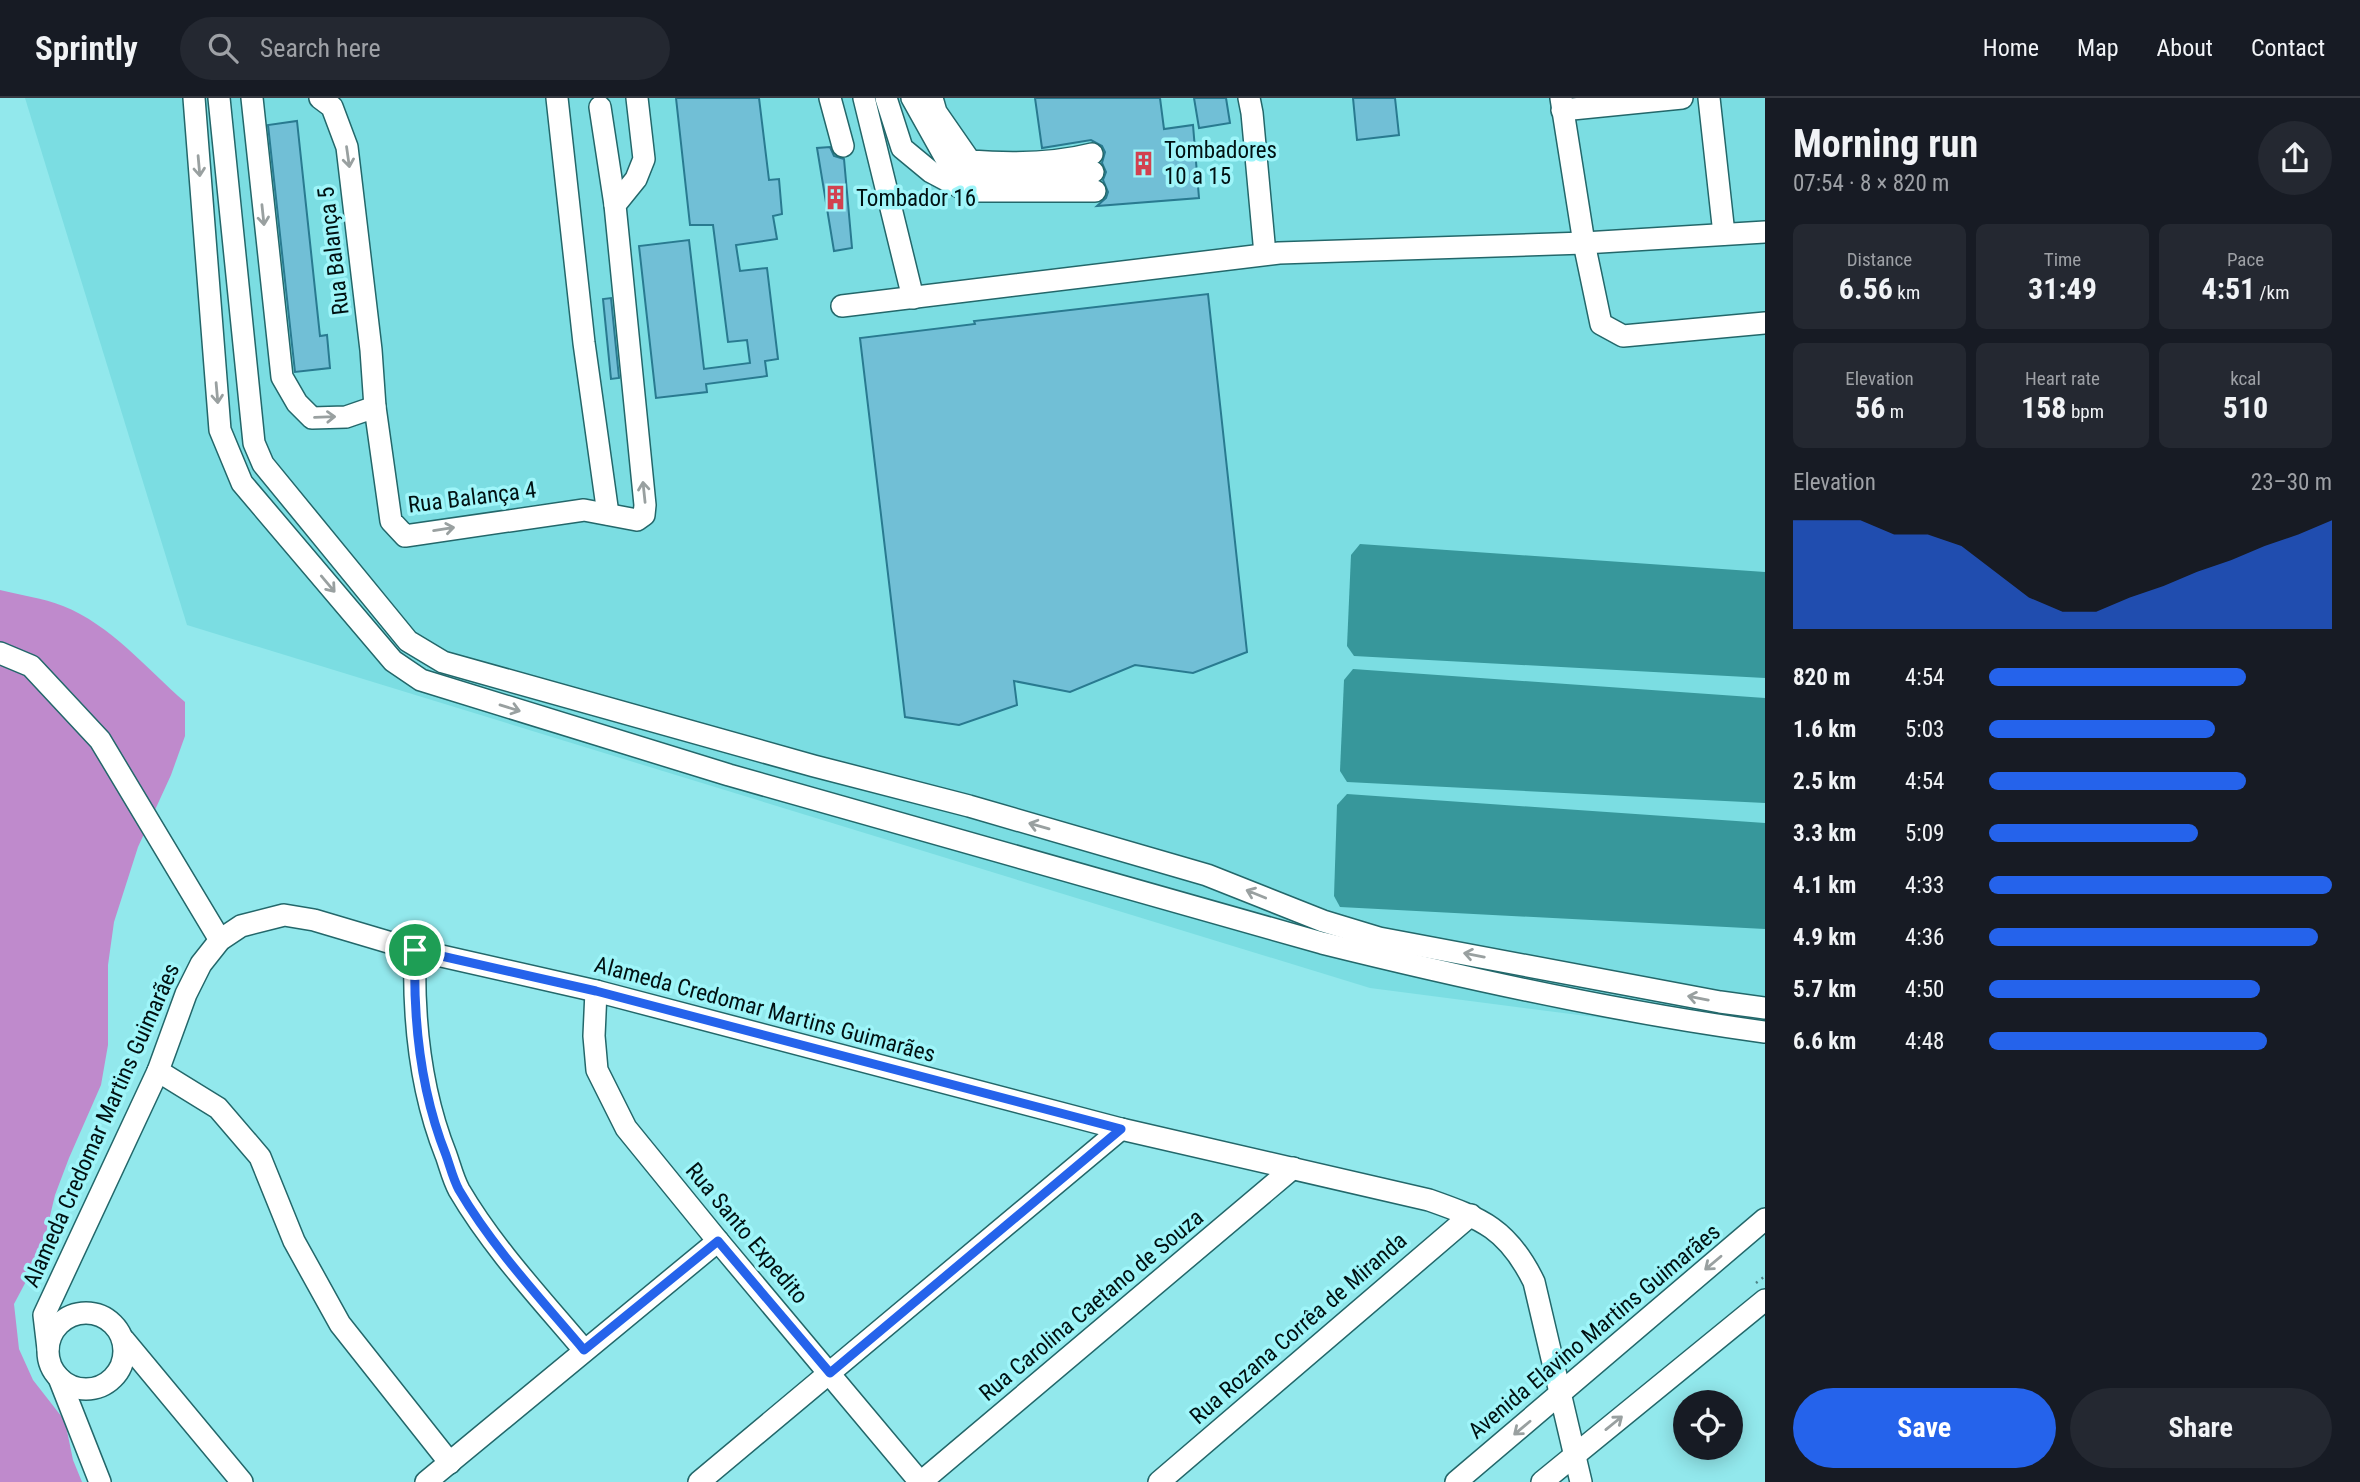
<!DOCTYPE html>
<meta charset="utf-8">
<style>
:root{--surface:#171b24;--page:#242831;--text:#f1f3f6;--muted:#9ea1a6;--line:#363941;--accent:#2563eb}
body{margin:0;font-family:"Roboto Condensed",sans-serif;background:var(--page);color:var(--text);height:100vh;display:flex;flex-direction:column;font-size:26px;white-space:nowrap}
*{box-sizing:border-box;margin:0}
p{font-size:23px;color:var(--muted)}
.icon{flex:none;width:38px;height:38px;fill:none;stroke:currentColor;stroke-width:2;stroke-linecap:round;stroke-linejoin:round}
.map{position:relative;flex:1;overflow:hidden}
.panel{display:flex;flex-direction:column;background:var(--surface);width:595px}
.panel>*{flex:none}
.fabs{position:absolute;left:1673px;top:1292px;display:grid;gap:14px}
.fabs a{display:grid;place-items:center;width:70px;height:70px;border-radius:50%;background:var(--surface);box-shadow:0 4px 18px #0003;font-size:35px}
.pin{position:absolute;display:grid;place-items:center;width:60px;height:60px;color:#fff;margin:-30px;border:4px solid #fff;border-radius:50%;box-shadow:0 2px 7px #0007}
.round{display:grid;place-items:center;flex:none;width:74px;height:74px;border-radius:37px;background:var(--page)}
.summary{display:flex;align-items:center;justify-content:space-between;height:119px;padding:0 28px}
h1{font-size:38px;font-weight:700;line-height:52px}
.metrics{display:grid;grid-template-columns:repeat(3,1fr);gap:10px;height:119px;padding:7px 28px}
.metrics div{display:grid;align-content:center;border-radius:10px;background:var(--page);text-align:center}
.metrics b{font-size:30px;font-weight:700}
.metrics small{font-size:19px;font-weight:400}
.metrics p{font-size:19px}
.chart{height:196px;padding:14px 28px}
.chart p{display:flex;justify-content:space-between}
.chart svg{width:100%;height:126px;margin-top:7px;fill:var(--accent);opacity:.7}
.primary-button{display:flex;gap:14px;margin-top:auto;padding:14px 28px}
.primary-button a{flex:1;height:80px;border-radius:42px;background:var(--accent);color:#fff;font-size:28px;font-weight:700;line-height:80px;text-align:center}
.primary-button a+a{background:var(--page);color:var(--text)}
ul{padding:0 28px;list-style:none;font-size:23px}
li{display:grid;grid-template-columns:112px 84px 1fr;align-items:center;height:52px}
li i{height:18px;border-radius:9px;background:var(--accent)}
header{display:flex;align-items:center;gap:42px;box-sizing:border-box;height:98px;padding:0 35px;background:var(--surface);border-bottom:2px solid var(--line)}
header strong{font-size:33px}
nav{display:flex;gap:38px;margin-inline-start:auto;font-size:24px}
.search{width:490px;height:63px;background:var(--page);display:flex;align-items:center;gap:18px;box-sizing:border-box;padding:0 24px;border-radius:38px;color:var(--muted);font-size:26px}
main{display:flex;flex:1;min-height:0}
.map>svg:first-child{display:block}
.built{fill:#7bdde2}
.forest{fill:#bf8acc}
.water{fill:#37979b}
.building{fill:#71bfd6;stroke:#297a90;stroke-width:2}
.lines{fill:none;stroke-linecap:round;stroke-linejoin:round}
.minor-casing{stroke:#23676a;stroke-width:24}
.path{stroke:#4d8285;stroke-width:2.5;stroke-dasharray:2 5;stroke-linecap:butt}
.minor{stroke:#fff;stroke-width:21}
.oneway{stroke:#99a0a0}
.route-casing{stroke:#fff;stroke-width:14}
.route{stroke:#2563eb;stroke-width:9}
.labels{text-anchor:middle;stroke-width:7;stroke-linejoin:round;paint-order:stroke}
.poi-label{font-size:23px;fill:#001112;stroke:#9ff5f9;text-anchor:start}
.street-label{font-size:23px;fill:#001112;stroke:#9ff5f9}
</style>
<header>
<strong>Sprintly</strong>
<div class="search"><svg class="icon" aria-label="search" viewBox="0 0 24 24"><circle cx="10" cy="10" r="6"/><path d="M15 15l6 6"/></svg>Search here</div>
<nav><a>Home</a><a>Map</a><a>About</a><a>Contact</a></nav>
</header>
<main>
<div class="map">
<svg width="1765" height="1384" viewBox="0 0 1765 1384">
<rect width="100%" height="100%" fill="#92e8ec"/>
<!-- built -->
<polygon class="built" points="25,0 1765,0 1765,941 1370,890 187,527"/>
<!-- forest -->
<path class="forest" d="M0,492c20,5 43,8 63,16 48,19 84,63 122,96v34l-14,39 -33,72 -24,75 -6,43v80l-7,40 -32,73 -14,37 -9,38 -15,39 -17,32 5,45 14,31 32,41 8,39 9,22h-82z"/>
<!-- water -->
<g class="water">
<polygon points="1360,446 1765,474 1765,580 1354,558 1347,548 1351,457"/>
<polygon points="1353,571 1765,600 1765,705 1347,684 1340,673 1344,582"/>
<polygon points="1347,696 1765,725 1765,831 1340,809 1334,798 1337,707"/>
</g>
<!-- building -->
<g class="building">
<polygon points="676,0 759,0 769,82 779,81 782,116 773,118 777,141 736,147 740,173 767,170 778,261 765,263 767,278 706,286 707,294 656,300 639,148 689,142 704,271 750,265 747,242 728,244 713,127 690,127"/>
<polygon points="1035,0 1160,0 1164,31 1193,27 1199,100 1097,108 1106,100 1108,94 1103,82 1106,74 1102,65 1105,54 1102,48 1091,42 1042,50"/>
<polygon points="1194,0 1226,0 1230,25 1199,30"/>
<polygon points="1353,0 1395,0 1399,37 1357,42"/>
<polygon points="297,23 320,238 327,237 330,270 295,274 268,27"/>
<polygon points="830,49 834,58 844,61 852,150 834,153 817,50"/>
<polygon points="1208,196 1247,554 1193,575 1135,567 1070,594 1014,583 1017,607 959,627 905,619 860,240 975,226 974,223"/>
<polygon points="611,200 619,280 611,281 603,201"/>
</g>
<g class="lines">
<defs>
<g id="minor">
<path d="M194,0l26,332 22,53 151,178 28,19 308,95 593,168c145,36 294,69 443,89"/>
<polyline points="219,0 254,345 263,366 408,543 443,564 814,668 969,708 1207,777 1323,823 1379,840 1720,904 1765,910"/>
<polyline points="252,0 282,279 297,305 312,320 346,319 375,309 391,423 405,438 584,412 637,422 644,417 645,407 615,107 636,81 644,61 637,0"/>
<polyline points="320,0 332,9 347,49 371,252 375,309"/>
<polyline points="557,0 584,245 608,416"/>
<polyline points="830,0 843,48"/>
<polyline points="864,0 913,200"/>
<polyline points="886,0 902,50 931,74 967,93 1095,93"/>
<polyline points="912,0 950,68 988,83 1093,74"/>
<path d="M932,0l4,14 34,49c40,3 83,3 122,-7"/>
<polyline points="1249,0 1252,15 1265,156"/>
<polyline points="1561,0 1584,145 1601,226 1623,238 1765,225"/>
<polyline points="1709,0 1724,136"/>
<polyline points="600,9 615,107"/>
<polyline points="1562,12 1682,0"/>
<polyline points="842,208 1279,155 1584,145 1765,134"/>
<polyline points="0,555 31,568 100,642 220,842"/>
<path d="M415,852c-2,69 5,140 31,205 4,11 7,24 13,35 34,58 82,109 125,160"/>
<polyline points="596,893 594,938 597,972 626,1030 718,1143 920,1384"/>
<polyline points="158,973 218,1010 260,1059 294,1143 340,1226 450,1365"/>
<circle cx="86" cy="1253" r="38"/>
<polyline points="124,1242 242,1384"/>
<path d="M48,1251l-4,-34 114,-244 28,-77 15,-30 19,-24 21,-14 43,-11 30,5 101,30 181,41 525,138 308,71c54,19 79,29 105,82l47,200"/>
<polyline points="59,1280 100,1384"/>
<polyline points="426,1384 718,1143"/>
<polyline points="699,1384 1121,1031"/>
<polyline points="921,1384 1293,1070"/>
<polyline points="1159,1384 1471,1117"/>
<polyline points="1456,1384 1765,1121"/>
<polyline points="1542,1384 1765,1202"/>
</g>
</defs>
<!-- minor casing -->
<use href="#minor" class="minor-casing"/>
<!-- path -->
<polyline class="path" points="1756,1185 1765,1178"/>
<!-- minor -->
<use href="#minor" class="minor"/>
</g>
<!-- one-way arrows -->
<defs><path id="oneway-shaft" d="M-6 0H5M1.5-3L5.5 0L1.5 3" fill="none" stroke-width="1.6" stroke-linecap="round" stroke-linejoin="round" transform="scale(1.75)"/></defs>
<g class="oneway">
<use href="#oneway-shaft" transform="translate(348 59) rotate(82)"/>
<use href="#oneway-shaft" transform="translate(199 68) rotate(85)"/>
<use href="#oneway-shaft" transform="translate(263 117) rotate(84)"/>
<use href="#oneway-shaft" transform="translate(217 295) rotate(85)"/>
<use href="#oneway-shaft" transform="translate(325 319) rotate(-2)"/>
<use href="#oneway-shaft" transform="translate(644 394) rotate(-96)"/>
<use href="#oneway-shaft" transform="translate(444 431) rotate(-9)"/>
<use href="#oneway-shaft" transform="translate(328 486) rotate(50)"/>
<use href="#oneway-shaft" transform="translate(510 610) rotate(17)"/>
<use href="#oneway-shaft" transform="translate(1039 728) rotate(-164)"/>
<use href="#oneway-shaft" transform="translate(1256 796) rotate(-158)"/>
<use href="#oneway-shaft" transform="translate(1474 857) rotate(-169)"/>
<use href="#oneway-shaft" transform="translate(1698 900) rotate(-169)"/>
<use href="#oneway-shaft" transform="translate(1713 1165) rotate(140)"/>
<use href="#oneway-shaft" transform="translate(1614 1325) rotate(-39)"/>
<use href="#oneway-shaft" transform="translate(1522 1330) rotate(140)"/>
</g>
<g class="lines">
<defs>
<path id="route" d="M415,852l181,41 525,138 -291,244 -112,-132 -134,109c-43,-51 -91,-102 -125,-160 -6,-11 -9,-24 -13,-35 -26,-65 -33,-136 -31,-205z"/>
</defs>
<!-- route casing -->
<use href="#route" class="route-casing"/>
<!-- route -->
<use href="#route" class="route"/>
</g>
<!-- icons -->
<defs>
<symbol id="building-bare" viewBox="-9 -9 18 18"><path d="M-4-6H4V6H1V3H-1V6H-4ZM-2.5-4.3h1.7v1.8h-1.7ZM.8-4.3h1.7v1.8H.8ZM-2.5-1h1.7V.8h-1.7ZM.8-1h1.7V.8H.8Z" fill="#d2414f" stroke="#9ff5f9" stroke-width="2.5" paint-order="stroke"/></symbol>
</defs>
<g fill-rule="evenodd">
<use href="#building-bare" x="1126" y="48" width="35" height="35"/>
<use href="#building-bare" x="818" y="82" width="35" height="35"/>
</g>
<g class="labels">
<!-- poi labels -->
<g class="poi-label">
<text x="1164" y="60">Tombadores<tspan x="1164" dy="26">10 a 15</tspan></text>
<text x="856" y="108">Tombador 16</text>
</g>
<!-- street labels -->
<g class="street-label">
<text transform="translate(333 153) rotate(-97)" y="8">Rua Balança 5</text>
<text transform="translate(472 399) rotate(-7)" y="8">Rua Balança 4</text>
<text transform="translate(765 911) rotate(15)" y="8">Alameda Credomar Martins Guimarães</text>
<text transform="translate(101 1027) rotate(-66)" y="8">Alameda Credomar Martins Guimarães</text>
<text transform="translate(747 1135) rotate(50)" y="8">Rua Santo Expedito</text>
<text transform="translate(1091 1207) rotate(-40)" y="8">Rua Carolina Caetano de Souza</text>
<text transform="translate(1298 1230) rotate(-41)" y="8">Rua Rozana Corrêa de Miranda</text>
<text transform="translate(1594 1233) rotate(-40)" y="8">Avenida Elavino Martins Guimarães</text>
</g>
</g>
</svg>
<div class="fabs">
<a><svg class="icon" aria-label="locate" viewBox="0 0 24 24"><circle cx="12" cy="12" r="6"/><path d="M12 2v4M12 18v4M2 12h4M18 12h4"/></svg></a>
</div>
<div class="pin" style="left:415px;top:852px;background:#1e9e55"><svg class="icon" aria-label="arrive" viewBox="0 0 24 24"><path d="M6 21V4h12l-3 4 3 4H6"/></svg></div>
</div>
<section class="panel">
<div class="summary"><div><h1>Morning run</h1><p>07:54 · 8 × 820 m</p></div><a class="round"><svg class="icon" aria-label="share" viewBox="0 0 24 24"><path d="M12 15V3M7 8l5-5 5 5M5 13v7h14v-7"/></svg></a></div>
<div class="metrics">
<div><p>Distance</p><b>6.56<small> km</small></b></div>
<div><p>Time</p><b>31:49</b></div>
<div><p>Pace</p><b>4:51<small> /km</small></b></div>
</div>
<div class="metrics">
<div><p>Elevation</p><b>56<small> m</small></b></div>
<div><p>Heart rate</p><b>158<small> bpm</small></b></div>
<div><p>kcal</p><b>510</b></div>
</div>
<div class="chart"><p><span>Elevation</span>23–30 m</p>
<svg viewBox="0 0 160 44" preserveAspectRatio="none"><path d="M0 44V6L10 6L20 6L30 11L40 11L50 15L60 24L70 33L80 38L90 38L100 33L110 29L120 24L130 20L140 15L150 11L160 6V44z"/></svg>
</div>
<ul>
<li><b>820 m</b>4:54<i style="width:75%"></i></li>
<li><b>1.6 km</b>5:03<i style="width:66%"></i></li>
<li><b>2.5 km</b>4:54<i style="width:75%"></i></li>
<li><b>3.3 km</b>5:09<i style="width:61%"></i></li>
<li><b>4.1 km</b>4:33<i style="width:100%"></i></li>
<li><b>4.9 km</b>4:36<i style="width:96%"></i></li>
<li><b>5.7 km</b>4:50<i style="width:79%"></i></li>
<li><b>6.6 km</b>4:48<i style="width:81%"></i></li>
</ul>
<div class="primary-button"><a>Save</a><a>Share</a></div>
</section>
</main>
